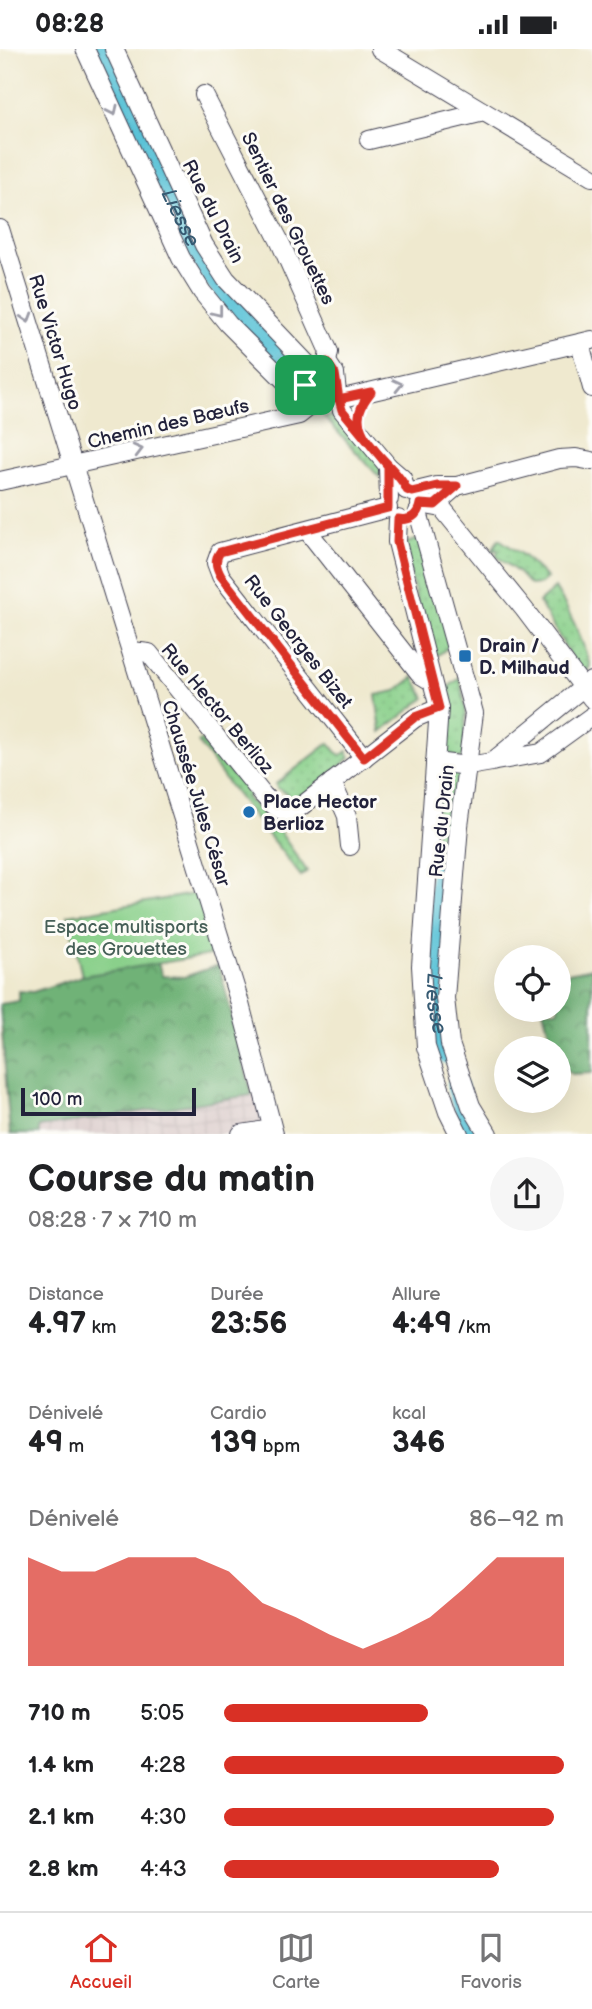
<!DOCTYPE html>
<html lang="fr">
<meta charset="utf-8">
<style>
:root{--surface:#fff;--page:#f6f6f6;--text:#202124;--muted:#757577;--line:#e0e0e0;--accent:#d93025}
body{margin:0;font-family:"Balsamiq Sans",sans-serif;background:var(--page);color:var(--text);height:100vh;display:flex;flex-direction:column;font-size:26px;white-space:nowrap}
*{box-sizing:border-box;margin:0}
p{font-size:23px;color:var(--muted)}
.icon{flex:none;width:38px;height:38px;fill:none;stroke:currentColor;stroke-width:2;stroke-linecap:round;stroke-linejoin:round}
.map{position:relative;height:1085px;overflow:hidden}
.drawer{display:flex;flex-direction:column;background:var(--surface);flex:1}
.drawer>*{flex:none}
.buttons{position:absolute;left:494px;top:896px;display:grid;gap:14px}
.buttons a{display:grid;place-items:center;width:77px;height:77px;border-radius:50%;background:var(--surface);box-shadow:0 7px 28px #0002;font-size:35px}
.scale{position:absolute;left:21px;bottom:18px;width:175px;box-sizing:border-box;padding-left:7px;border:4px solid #22223b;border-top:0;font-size:19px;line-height:24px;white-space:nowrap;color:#22223b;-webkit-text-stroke:5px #fdfcf7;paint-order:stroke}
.pin{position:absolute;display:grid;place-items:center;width:60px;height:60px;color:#fff;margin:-30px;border-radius:14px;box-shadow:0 4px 10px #0006}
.round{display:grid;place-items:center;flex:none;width:74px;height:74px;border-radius:37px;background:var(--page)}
.overview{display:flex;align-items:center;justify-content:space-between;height:119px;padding:0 28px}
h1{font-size:38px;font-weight:700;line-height:52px}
.figures{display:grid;grid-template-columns:repeat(3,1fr);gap:10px;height:119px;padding:7px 28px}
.figures div{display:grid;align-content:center}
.figures b{font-size:30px;font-weight:700}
.figures small{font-size:19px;font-weight:400}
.figures p{font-size:19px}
.chart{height:196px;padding:14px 28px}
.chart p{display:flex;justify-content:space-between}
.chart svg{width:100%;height:126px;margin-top:7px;fill:var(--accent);opacity:.7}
ul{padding:0 28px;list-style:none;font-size:23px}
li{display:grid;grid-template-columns:112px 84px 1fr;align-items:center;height:52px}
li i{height:18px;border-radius:9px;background:var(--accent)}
.status{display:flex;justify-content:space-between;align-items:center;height:49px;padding:0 35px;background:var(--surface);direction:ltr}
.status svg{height:19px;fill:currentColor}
.tab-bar{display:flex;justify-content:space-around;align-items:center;height:98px;border-top:2px solid var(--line);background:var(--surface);font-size:19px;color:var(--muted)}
.tab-bar a{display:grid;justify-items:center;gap:4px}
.tab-bar .selected{color:var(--accent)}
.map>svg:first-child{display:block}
.industrial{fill:url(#industrial-grid)}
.grass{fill:url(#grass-dots);stroke:#567963;stroke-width:2}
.forest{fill:url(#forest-crowns);stroke:#486a59;stroke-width:2}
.park{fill:#8ad08b;stroke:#567963;stroke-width:2}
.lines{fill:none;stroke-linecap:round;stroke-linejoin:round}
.river{stroke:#5ac2d7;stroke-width:21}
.minor-casing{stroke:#414051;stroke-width:20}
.minor{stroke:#fff;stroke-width:18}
.oneway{stroke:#9c9ca7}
.route-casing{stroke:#fff;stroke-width:14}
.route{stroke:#d93025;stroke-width:9}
.poi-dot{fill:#1f6fb2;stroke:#fdfcf7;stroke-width:2.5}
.labels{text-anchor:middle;stroke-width:6;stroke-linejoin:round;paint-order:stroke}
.street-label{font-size:19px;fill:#22223b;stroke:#fdfcf7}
.poi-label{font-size:19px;font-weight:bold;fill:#22223b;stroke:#fdfcf7;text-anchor:start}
.park-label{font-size:19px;fill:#465f57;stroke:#fdfcf7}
.water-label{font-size:21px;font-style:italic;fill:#365a72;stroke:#fdfcf7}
</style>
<div class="status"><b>08:28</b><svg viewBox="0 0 49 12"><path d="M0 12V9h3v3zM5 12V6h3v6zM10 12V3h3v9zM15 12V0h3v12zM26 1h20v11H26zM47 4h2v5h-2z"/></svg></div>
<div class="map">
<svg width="592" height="1085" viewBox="0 0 592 1085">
<defs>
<pattern id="industrial-grid" width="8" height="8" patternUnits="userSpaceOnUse" patternTransform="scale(1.75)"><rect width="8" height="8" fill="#d2bfc0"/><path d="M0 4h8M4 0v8" fill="none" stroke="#b4a4a6"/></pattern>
<pattern id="grass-dots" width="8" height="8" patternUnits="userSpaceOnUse" patternTransform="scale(1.75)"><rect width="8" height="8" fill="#8ad08b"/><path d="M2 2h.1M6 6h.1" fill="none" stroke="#77b279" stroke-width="1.8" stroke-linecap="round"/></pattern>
<pattern id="forest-crowns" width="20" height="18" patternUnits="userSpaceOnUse" patternTransform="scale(1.75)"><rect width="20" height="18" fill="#6fb277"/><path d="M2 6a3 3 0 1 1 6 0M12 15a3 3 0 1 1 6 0" fill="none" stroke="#5b9063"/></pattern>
</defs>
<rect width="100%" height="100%" fill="#fdfcf7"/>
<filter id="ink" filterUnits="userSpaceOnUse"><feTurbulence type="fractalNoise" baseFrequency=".0143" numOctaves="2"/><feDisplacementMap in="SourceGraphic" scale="14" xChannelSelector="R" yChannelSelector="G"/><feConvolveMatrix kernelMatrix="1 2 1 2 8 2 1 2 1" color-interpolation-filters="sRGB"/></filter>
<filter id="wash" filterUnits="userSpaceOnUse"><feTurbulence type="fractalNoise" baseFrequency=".00686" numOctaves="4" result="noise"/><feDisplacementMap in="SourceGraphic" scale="28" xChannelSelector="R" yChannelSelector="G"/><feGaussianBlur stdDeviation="1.57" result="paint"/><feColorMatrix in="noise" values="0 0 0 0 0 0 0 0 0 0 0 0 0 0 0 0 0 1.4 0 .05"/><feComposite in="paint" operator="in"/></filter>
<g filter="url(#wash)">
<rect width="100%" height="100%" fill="#efe9cf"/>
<!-- industrial -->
<polygon class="industrial" points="263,1044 274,1085 10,1085 10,1082"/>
<!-- grass -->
<g class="grass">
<polygon points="338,365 381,417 380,429 324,368"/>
<polygon points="423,489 451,596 433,610 402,495"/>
<polygon points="499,490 524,507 547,529 540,535 530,536 519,524 496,507 498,502 495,500 492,505 490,504"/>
<path d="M555,539c16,25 27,50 35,78l-3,5 -9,-2 -39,-67z"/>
<polygon points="414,628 425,649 381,683 376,646 396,642"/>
<polygon points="460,629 466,662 464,709 443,706 443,642"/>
<polygon points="201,691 250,745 246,748 262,764 273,783 278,780 307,822 301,827 226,732 198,693"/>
<polygon points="329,694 340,707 347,702 350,709 291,757 287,745 277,739 276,735"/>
<polygon points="439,721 463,722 450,823 434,821"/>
</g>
<!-- forest -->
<g class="forest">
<polygon points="158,914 162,927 184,928 219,916 252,1046 39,1078 39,1085 10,1085 0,955 19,952 19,942 33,943 82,927"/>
<polygon points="592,919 592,1024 571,1025 558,1012 558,999 553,999 543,961 558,961 558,926"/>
</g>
<!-- park -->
<polygon class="park" points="200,844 216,905 82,927 68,866"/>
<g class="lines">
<!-- river -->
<g class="river">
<path id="s1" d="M102,0l80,172 24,47 30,39 56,58"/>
<path id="s2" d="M441,819l-8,132 12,53"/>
<polyline points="457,1038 466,1066 476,1085"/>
</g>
</g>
</g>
<g filter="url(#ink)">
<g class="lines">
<defs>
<g id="minor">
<polyline points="85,0 181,209 202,243 228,275 286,333 305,336"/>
<polyline points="114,0 204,196 226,230 312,320"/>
<polyline points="380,0 592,128"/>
<polyline points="204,46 280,193 329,303 327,313"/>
<polyline points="369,91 484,63"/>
<polyline points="0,180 239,951 274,1085"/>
<polyline points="580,294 592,339"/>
<polyline points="321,320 327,313 335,325 337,344 342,361 388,417 402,429 406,441"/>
<polyline points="388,417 389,450"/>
<polyline points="0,432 299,366 309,358 318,344 339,350 592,291"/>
<polyline points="412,443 437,437 457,437"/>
<polyline points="420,455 442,459 524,560 592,650"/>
<polyline points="435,456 457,437 559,410 576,409 592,412"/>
<polyline points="418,463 474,664 459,777 445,949 450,995 471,1057 488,1085"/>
<polyline points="398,470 397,493 439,659 421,917 426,998 448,1063 459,1085"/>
<polyline points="307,481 421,626 431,632"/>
<path d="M132,602l17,2 114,142c11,11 16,18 32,16l120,-93 24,-10"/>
<polyline points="364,709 221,527 216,514 220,503 388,459"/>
<polyline points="496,712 541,704 592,667"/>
<polyline points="435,713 468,717 492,713 591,632"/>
<polyline points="332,733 347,767 350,797"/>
<polyline points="241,1085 272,1080"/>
</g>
</defs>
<!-- minor casing -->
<use href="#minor" class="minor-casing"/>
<!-- minor -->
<use href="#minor" class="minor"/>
</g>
<!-- one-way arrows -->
<defs><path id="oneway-chevron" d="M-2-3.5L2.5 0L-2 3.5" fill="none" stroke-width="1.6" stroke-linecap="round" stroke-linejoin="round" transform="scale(1.75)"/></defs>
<g class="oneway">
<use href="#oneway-chevron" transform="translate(113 62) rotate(65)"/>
<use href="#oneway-chevron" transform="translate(218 263) rotate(52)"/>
<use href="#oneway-chevron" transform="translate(27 269) rotate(73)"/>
<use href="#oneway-chevron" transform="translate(398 336) rotate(-13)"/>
<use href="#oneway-chevron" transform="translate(138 401) rotate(-14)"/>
</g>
</g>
<g class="lines" filter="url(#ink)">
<defs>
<path id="route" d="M305,336l13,8 21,6 3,11 46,56v42l-168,44c-6,8 -4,15 1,24l143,182 51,-41 24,-9 -42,-166 1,-23c12,2 20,-3 22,-15l15,1 22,-19h-19l-26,6 -5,-2c-10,-25 -61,-53 -45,-84 2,-5 6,-10 9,-14l-32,7 -4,-25 -8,-12 -6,7 -10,1 -6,15"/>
</defs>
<!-- route casing -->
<use href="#route" class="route-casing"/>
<!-- route -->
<use href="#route" class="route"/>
</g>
<!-- markers -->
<g class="poi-dot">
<rect x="458" y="600" width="14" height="14" rx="3.5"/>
<circle cx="249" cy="763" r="7"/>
</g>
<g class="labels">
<!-- street labels -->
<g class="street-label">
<text transform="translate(214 162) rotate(63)" y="7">Rue du Drain</text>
<text transform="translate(289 169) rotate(64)" y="7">Sentier des Grouettes</text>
<text transform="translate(56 293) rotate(73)" y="7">Rue Victor Hugo</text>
<text transform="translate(168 374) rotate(-13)" y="7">Chemin des Bœufs</text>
<text transform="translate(299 592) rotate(52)" y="7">Rue Georges Bizet</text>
<text transform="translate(218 659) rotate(50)" y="7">Rue Hector Berlioz</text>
<text transform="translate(197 744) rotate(73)" y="7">Chaussée Jules César</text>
<text transform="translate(441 772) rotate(-84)" y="7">Rue du Drain</text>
</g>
<!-- poi labels -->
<g class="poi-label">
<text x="479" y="603">Drain /<tspan x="479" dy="22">D. Milhaud</tspan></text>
<text x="263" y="759">Place Hector<tspan x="263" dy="22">Berlioz</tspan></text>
</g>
<!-- park labels -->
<g class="park-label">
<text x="126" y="884">Espace multisports<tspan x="126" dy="22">des Grouettes</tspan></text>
</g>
<!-- water labels -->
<g class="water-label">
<text dy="7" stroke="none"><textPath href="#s1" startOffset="186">Liesse</textPath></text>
<text dy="7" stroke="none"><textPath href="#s2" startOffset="136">Liesse</textPath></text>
</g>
</g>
</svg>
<div class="buttons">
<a><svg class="icon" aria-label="locate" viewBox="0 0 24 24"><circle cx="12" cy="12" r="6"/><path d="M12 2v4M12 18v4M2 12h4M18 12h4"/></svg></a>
<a><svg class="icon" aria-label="layers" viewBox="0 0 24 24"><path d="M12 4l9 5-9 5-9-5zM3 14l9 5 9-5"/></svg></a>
</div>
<div class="scale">100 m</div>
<div class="pin" style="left:305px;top:336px;background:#1e9e55"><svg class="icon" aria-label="arrive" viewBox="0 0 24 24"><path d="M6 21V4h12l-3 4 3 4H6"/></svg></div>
</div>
<section class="drawer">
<div class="overview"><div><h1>Course du matin</h1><p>08:28 · 7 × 710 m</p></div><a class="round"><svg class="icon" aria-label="share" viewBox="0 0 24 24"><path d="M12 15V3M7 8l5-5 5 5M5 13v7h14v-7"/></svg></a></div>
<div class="figures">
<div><p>Distance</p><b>4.97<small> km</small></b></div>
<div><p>Durée</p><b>23:56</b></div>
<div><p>Allure</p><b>4:49<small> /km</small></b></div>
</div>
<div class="figures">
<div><p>Dénivelé</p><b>49<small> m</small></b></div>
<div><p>Cardio</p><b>139<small> bpm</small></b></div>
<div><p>kcal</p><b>346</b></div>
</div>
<div class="chart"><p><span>Dénivelé</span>86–92 m</p>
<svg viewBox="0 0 160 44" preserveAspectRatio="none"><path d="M0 44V6L10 11L20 11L30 6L40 6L50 6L60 11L70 22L80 27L90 33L100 38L110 33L120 27L130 17L140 6L150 6L160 6V44z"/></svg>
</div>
<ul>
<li><b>710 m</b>5:05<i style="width:60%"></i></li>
<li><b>1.4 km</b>4:28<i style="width:100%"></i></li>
<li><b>2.1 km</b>4:30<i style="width:97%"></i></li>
<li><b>2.8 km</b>4:43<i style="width:81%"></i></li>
</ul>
</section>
<nav class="tab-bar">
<a class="selected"><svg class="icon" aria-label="home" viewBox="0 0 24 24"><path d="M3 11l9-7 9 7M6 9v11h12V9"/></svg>Accueil</a>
<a><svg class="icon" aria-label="map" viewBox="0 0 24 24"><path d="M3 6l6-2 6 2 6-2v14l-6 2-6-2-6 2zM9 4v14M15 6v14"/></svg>Carte</a>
<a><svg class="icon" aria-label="saved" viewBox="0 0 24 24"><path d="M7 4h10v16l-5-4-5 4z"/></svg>Favoris</a>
</nav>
